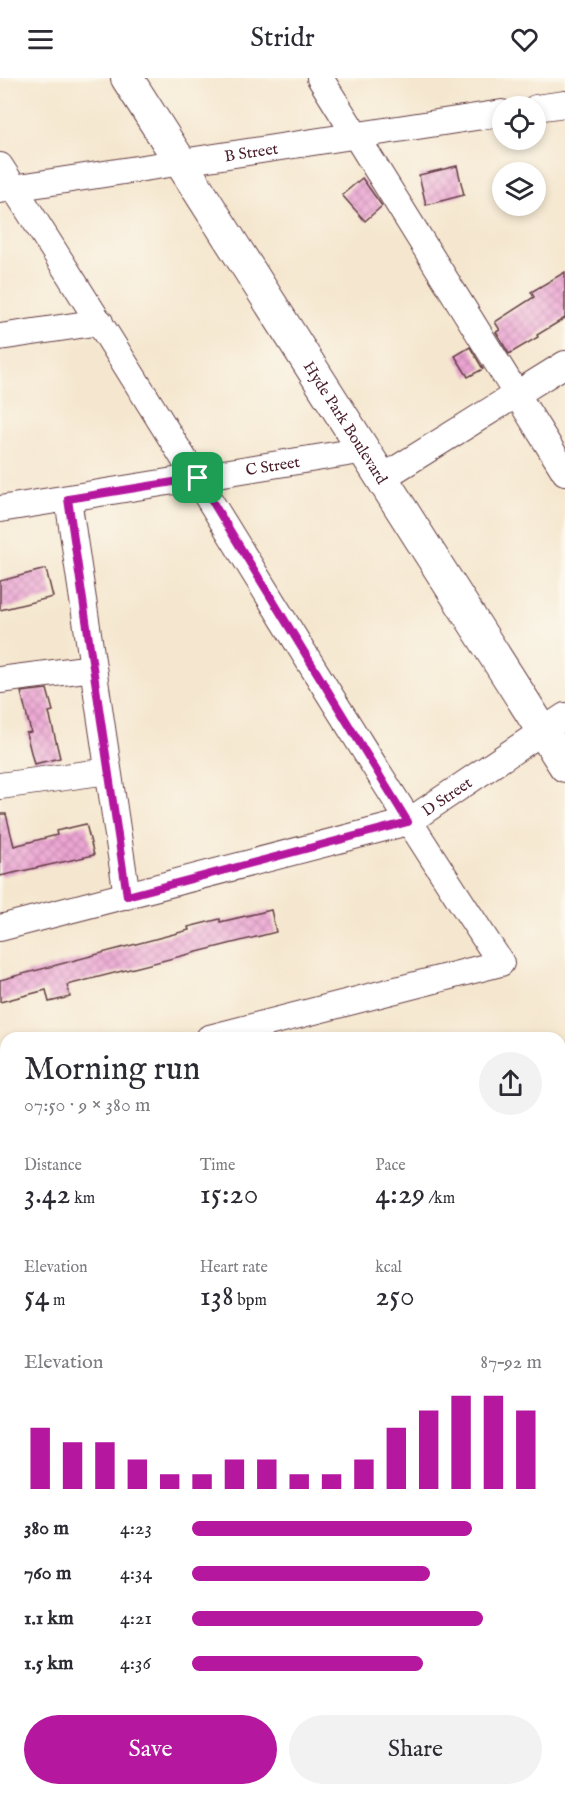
<!DOCTYPE html>
<meta charset="utf-8">
<style>
:root{--surface:#fff;--page:#f2f2f3;--text:#2b2b33;--muted:#7c7c81;--accent:#b5179e}
body{margin:0;font-family:"IM FELL English",serif;background:var(--page);color:var(--text);height:100vh;display:flex;flex-direction:column;font-size:22px;white-space:nowrap}
*{box-sizing:border-box;margin:0}
p{font-size:20px;color:var(--muted)}
.icon{flex:none;width:33px;height:33px;fill:none;stroke:currentColor;stroke-width:2;stroke-linecap:round;stroke-linejoin:round}
.map{position:relative;flex:1;overflow:hidden}
.panel{position:absolute;left:0px;top:954px;width:566px;height:764px;display:flex;flex-direction:column;background:var(--surface);border-radius:18px 18px 0 0;box-shadow:0 3px 9px #0003}
.panel>*{flex:none}
.tools{position:absolute;left:492px;top:18px;display:grid;gap:12px}
.tools a{display:grid;place-items:center;width:54px;height:54px;border-radius:50%;background:var(--surface);box-shadow:0 3px 9px #0003;font-size:30px}
.pin{position:absolute;display:grid;place-items:center;width:51px;height:51px;color:#fff;margin:-26px;border-radius:12px;box-shadow:0 3px 9px #0006}
.round{display:grid;place-items:center;flex:none;width:63px;height:63px;border-radius:32px;background:var(--page)}
.head{display:flex;align-items:center;justify-content:space-between;height:102px;padding:0 24px}
h1{font-size:33px;font-weight:600;line-height:45px}
.stats{display:grid;grid-template-columns:repeat(3,1fr);gap:9px;height:102px;padding:6px 24px}
.stats div{display:grid;align-content:center}
.stats b{font-size:30px;font-weight:600}
.stats small{font-size:16px;font-weight:400}
.stats p{font-size:16px}
.chart{height:168px;padding:12px 24px}
.chart p{display:flex;justify-content:space-between}
.chart svg{width:100%;height:108px;margin-top:6px;stroke:var(--accent);stroke-width:6}
.button{display:flex;gap:12px;margin-top:auto;padding:12px 24px}
.button a{flex:1;height:69px;border-radius:36px;background:var(--accent);color:#fff;font-size:24px;font-weight:600;line-height:69px;text-align:center}
.button a+a{background:var(--page);color:var(--text)}
ul{padding:0 24px;list-style:none;font-size:20px}
li{display:grid;grid-template-columns:96px 72px 1fr;align-items:center;height:45px}
li i{height:15px;border-radius:8px;background:var(--accent)}
header{display:flex;justify-content:space-between;align-items:center;height:78px;padding:0 24px;background:var(--surface);font-size:27px;font-weight:600}
.map>svg:first-child{display:block}
.building{fill:url(#building-cross-hatch)}
.lines{fill:none;stroke-linecap:round;stroke-linejoin:round}
.minor-casing{stroke:#643d44;stroke-width:28}
.major-casing{stroke:#643d44;stroke-width:34}
.minor{stroke:#fff;stroke-width:26}
.major{stroke:#fff;stroke-width:32}
.route-casing{stroke:#fff;stroke-width:12}
.route{stroke:#b5179e;stroke-width:8}
.labels{text-anchor:middle;stroke-width:5;stroke-linejoin:round;paint-order:stroke}
.street-label{font-size:16px;fill:#4a1f2b;stroke:#fbf7ec}
</style>
<header><svg class="icon" aria-label="menu" viewBox="0 0 24 24"><path d="M4 6h16M4 12h16M4 18h16"/></svg>Stridr<svg class="icon" aria-label="heart" viewBox="0 0 24 24"><path d="M12 20l-8-8c-3-5 5-10 8-4 3-6 11-1 8 4z"/></svg></header>
<div class="map">
<svg width="565" height="1717" viewBox="0 0 565 1717">
<defs>
<pattern id="building-cross-hatch" width="8" height="8" patternUnits="userSpaceOnUse" patternTransform="scale(1.5)"><rect width="8" height="8" fill="#eca4d3"/><path d="M0 0l8 8M0 8l8-8" fill="none" stroke="#c185ab"/></pattern>
</defs>
<rect width="100%" height="100%" fill="#fbf7ec"/>
<filter id="ink" filterUnits="userSpaceOnUse"><feTurbulence type="fractalNoise" baseFrequency=".0167" numOctaves="2"/><feDisplacementMap in="SourceGraphic" scale="12" xChannelSelector="R" yChannelSelector="G"/><feConvolveMatrix kernelMatrix="1 2 1 2 8 2 1 2 1" color-interpolation-filters="sRGB"/></filter>
<filter id="wash" filterUnits="userSpaceOnUse"><feTurbulence type="fractalNoise" baseFrequency=".008" numOctaves="4" result="noise"/><feDisplacementMap in="SourceGraphic" scale="24" xChannelSelector="R" yChannelSelector="G"/><feGaussianBlur stdDeviation="1.35" result="paint"/><feColorMatrix in="noise" values="0 0 0 0 0 0 0 0 0 0 0 0 0 0 0 0 0 1.4 0 .05"/><feComposite in="paint" operator="in"/></filter>
<g filter="url(#wash)">
<rect width="100%" height="100%" fill="#f5e7cf"/>
<g id="blocks">
<!-- building -->
<g class="building">
<polygon points="457,88 464,117 426,127 419,97"/>
<polygon points="362,100 382,128 365,143 342,117"/>
<polygon points="565,194 565,240 537,257 538,259 509,276 496,254 500,252 495,244 534,219 531,214"/>
<polygon points="470,269 483,291 468,299 455,278"/>
<polygon points="46,491 53,519 0,532 0,503"/>
<polygon points="47,611 53,633 49,634 60,680 34,686 26,655 31,654 21,614"/>
<polygon points="0,736 6,736 14,768 57,757 56,753 86,746 94,777 0,798"/>
<polygon points="271,832 276,854 67,907 70,919 49,924 46,912 0,924 0,902 189,852 188,849 220,841 220,844"/>
</g>
</g>
</g>
<g filter="url(#ink)">
<use href="#blocks" fill-opacity="0" stroke="#643d44" stroke-width="1.5"/>
<g class="lines">
<defs>
<g id="minor">
<polyline points="320,0 565,394"/>
<polyline points="536,30 565,26"/>
<path d="M0,88c170,263 328,535 501,797l-292,75"/>
<path id="s1" d="M0,112l502,-77"/>
<polyline points="0,259 100,244"/>
<polyline points="382,400 565,286"/>
<polyline points="68,421 127,818"/>
<path id="s2" d="M0,431l366,-59"/>
<polyline points="0,602 93,590"/>
<polyline points="0,708 108,693"/>
<path id="s3" d="M0,850l408,-106 157,-106"/>
<polyline points="0,1014 6,1012"/>
<polyline points="560,1027 565,1025"/>
<polyline points="0,1170 6,1169"/>
<polyline points="560,1195 565,1194"/>
<polyline points="560,1367 565,1365"/>
<polyline points="560,1534 565,1533"/>
<polyline points="0,1609 6,1632"/>
<polyline points="560,1702 565,1701"/>
<polyline points="26,1712 27,1717"/>
<polyline points="175,1712 176,1717"/>
<polyline points="327,1712 328,1717"/>
<polyline points="475,1712 476,1717"/>
<polyline points="504,1717 525,1712"/>
</g>
<g id="major">
<path id="s4" d="M127,0l438,688"/>
</g>
</defs>
<!-- minor casing -->
<use href="#minor" class="minor-casing"/>
<!-- major casing -->
<use href="#major" class="major-casing"/>
<!-- minor -->
<use href="#minor" class="minor"/>
<!-- major -->
<use href="#major" class="major"/>
</g>
</g>
<g class="lines" filter="url(#ink)">
<defs>
<polygon id="route" points="198,400 408,744 127,818 68,421"/>
</defs>
<!-- route casing -->
<use href="#route" class="route-casing"/>
<!-- route -->
<use href="#route" class="route"/>
</g>
<g class="labels">
<!-- street labels -->
<g class="street-label">
<text dy="6" stroke="none"><textPath href="#s1" startOffset="254">B Street</textPath></text>
<text dy="6" stroke="none"><textPath href="#s4" startOffset="408">Hyde Park Boulevard</textPath></text>
<text dy="6" stroke="none"><textPath href="#s2" startOffset="276">C Street</textPath></text>
<text dy="6" stroke="none"><textPath href="#s3" startOffset="468">D Street</textPath></text>
</g>
</g>
</svg>
<div class="tools">
<a><svg class="icon" aria-label="locate" viewBox="0 0 24 24"><circle cx="12" cy="12" r="6"/><path d="M12 2v4M12 18v4M2 12h4M18 12h4"/></svg></a>
<a><svg class="icon" aria-label="layers" viewBox="0 0 24 24"><path d="M12 4l9 5-9 5-9-5zM3 14l9 5 9-5"/></svg></a>
</div>
<div class="pin" style="left:198px;top:400px;background:#1e9e55"><svg class="icon" aria-label="arrive" viewBox="0 0 24 24"><path d="M6 21V4h12l-3 4 3 4H6"/></svg></div>
<section class="panel">
<div class="head"><div><h1>Morning run</h1><p>07:50 · 9 × 380 m</p></div><a class="round"><svg class="icon" aria-label="share" viewBox="0 0 24 24"><path d="M12 15V3M7 8l5-5 5 5M5 13v7h14v-7"/></svg></a></div>
<div class="stats">
<div><p>Distance</p><b>3.42<small> km</small></b></div>
<div><p>Time</p><b>15:20</b></div>
<div><p>Pace</p><b>4:29<small> /km</small></b></div>
</div>
<div class="stats">
<div><p>Elevation</p><b>54<small> m</small></b></div>
<div><p>Heart rate</p><b>138<small> bpm</small></b></div>
<div><p>kcal</p><b>250</b></div>
</div>
<div class="chart"><p><span>Elevation</span>87–92 m</p>
<svg viewBox="0 0 160 44" preserveAspectRatio="none"><path d="M5 44V19M15 44V25M25 44V25M35 44V32M45 44V38M55 44V38M65 44V32M75 44V32M85 44V38M95 44V38M105 44V32M115 44V19M125 44V12M135 44V6M145 44V6M155 44V12"/></svg>
</div>
<ul>
<li><b>380 m</b>4:23<i style="width:80%"></i></li>
<li><b>760 m</b>4:34<i style="width:68%"></i></li>
<li><b>1.1 km</b>4:21<i style="width:83%"></i></li>
<li><b>1.5 km</b>4:36<i style="width:66%"></i></li>
</ul>
<div class="button"><a>Save</a><a>Share</a></div>
</section>
</div>
